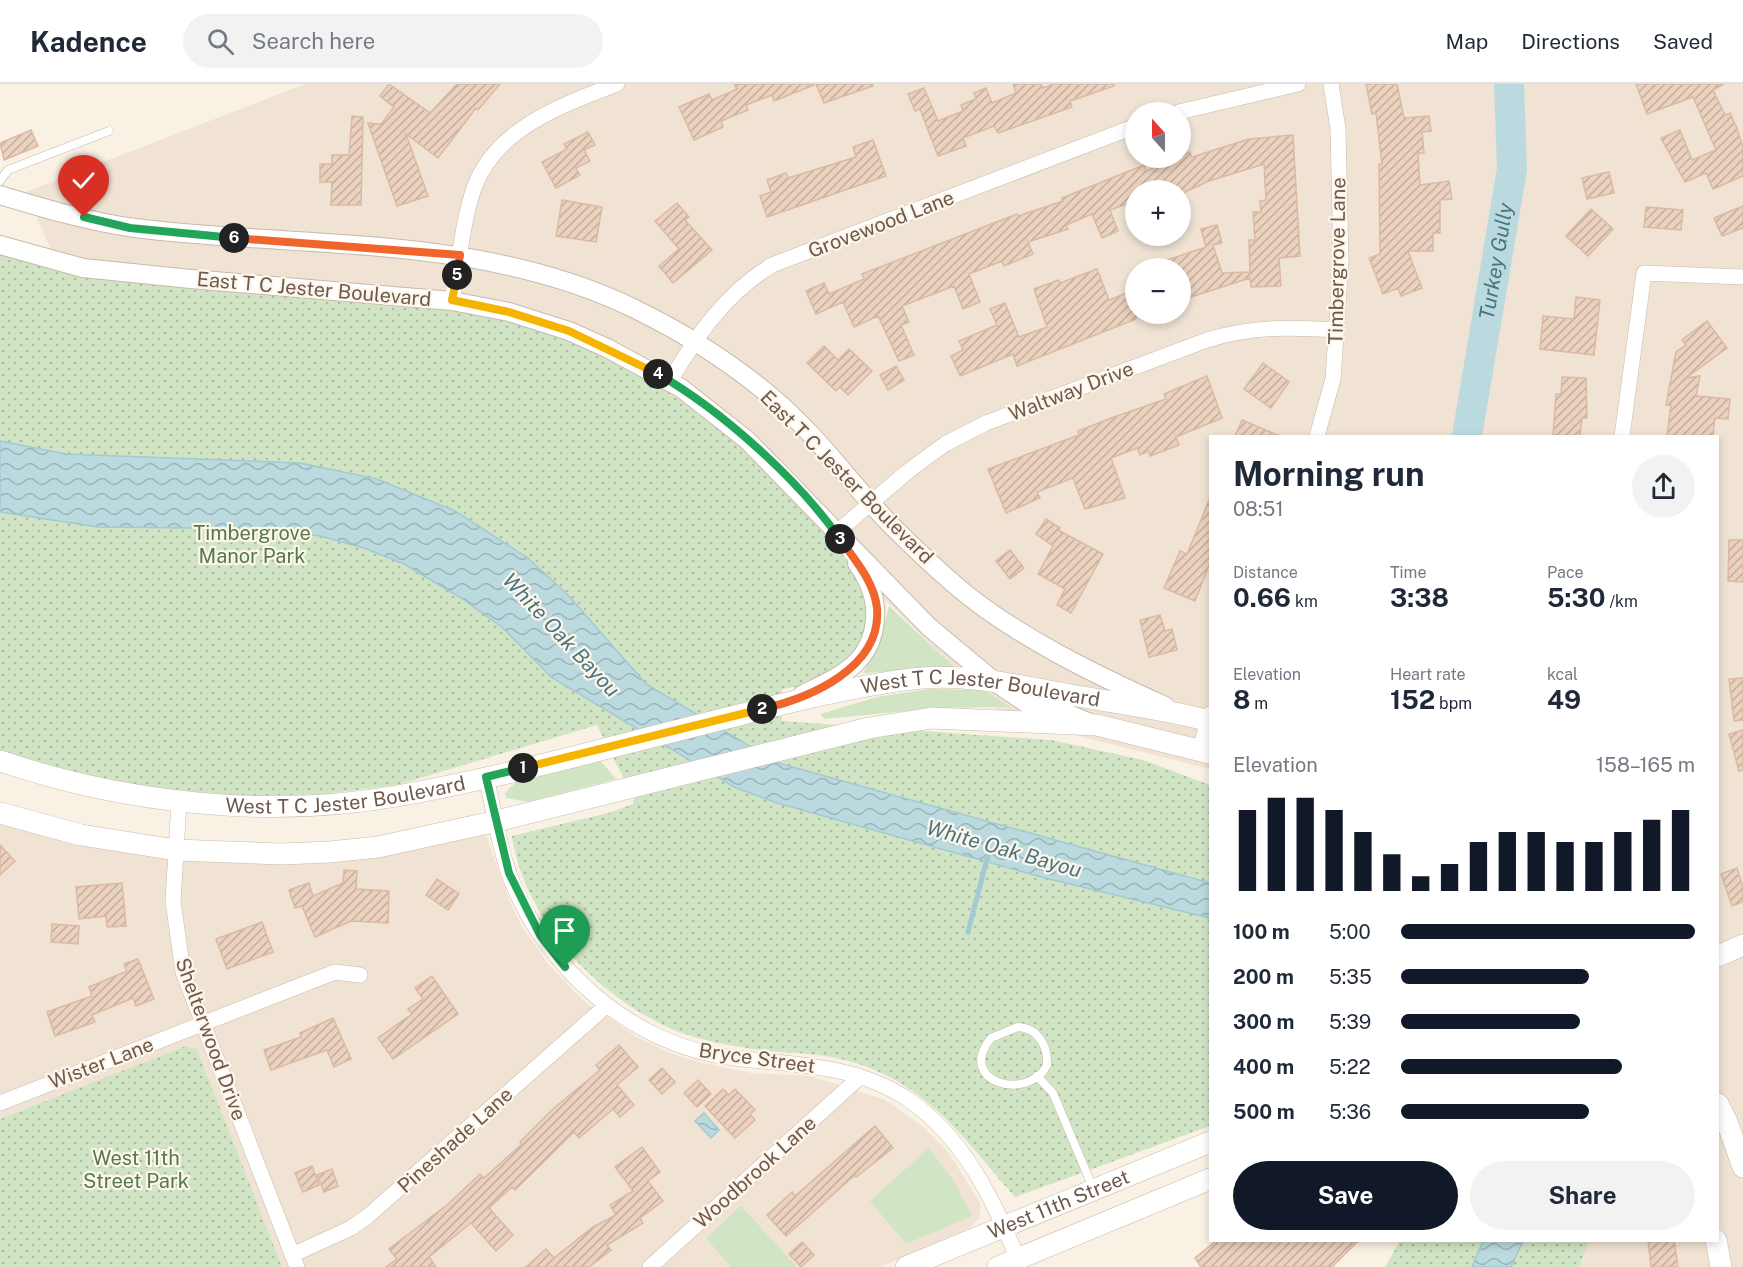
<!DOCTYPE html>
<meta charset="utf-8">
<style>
:root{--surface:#fff;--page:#f2f2f3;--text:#1f2937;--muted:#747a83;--line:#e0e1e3;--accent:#111827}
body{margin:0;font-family:"Public Sans",sans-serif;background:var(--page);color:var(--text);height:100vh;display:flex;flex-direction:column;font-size:22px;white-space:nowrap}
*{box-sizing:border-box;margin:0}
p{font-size:20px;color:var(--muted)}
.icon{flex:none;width:33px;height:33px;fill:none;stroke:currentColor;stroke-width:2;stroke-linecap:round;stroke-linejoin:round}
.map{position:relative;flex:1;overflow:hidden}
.panel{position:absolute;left:1209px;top:351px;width:510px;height:807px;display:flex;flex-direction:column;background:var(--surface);border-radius:0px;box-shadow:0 3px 9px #0003}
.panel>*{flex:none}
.needle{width:39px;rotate:339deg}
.buttons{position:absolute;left:1125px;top:18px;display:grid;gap:12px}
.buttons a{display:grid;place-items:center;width:66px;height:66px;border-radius:50%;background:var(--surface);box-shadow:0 3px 9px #0003;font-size:30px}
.pin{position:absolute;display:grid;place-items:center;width:51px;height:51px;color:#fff;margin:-62px -26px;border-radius:50% 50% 50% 0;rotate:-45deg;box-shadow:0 0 6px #0007}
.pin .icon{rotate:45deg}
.km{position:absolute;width:30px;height:30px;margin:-15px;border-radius:50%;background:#222;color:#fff;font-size:16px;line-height:30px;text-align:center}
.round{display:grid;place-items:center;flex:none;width:63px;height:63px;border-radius:32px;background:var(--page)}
.summary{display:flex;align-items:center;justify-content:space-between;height:102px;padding:0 24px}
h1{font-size:33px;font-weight:700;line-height:45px}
.metrics{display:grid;grid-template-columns:repeat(3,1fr);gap:9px;height:102px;padding:6px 24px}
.metrics div{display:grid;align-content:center}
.metrics b{font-size:26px;font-weight:700}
.metrics small{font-size:16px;font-weight:400}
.metrics p{font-size:16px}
.chart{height:168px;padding:12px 24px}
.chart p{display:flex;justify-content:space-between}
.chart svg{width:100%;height:108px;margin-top:6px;stroke:var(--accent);stroke-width:6}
.button{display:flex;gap:12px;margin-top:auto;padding:12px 24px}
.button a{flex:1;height:69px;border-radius:36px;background:var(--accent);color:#fff;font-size:24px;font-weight:700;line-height:69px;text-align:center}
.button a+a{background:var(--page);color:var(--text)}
ul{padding:0 24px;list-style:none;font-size:20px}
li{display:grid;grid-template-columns:96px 72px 1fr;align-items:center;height:45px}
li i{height:15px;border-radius:8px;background:var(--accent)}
header{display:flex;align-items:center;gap:36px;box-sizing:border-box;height:84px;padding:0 30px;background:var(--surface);border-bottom:2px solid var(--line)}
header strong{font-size:28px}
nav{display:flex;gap:33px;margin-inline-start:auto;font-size:21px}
.search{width:420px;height:54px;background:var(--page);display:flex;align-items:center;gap:15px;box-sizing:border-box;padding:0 21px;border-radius:33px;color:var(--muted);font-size:22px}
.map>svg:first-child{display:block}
.residential{fill:#f0e3d4;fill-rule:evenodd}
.grass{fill:#d1e5c5}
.park{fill:url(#park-dots)}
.water{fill:url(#water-waves);stroke:#a3c9d1;stroke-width:1.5}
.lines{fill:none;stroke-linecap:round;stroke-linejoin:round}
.stream{stroke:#a3c9d1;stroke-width:5}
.river{stroke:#bbdae0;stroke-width:30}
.building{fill:url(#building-hatch);stroke:#dcb9a2;stroke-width:1.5}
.service-casing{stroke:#c9b9ac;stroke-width:9}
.minor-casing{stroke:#c9b9ac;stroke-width:16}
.tertiary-casing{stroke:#c9b9ac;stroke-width:20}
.secondary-casing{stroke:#ccbaab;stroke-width:22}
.service{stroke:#fff;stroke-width:8}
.minor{stroke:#fff;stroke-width:15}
.tertiary{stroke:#fff;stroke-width:18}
.secondary{stroke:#fff;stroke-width:21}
.split-1-casing{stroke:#fff;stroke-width:12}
.split-2-casing{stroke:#fff;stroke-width:12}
.split-3-casing{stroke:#fff;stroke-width:12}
.split-4-casing{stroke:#fff;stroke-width:12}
.split-5-casing{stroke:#fff;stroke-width:12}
.split-6-casing{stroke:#fff;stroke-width:12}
.split-7-casing{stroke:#fff;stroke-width:12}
.split-1{stroke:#22a559;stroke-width:8}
.split-2{stroke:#f5b400;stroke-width:8}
.split-3{stroke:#f0652b;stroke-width:8}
.split-4{stroke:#22a559;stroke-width:8}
.split-5{stroke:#f5b400;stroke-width:8}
.split-6{stroke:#f0652b;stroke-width:8}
.split-7{stroke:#22a559;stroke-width:8}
.labels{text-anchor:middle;stroke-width:4.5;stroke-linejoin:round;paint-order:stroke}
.street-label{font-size:20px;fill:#6f594d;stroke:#fdf6ea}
.park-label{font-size:20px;fill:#567949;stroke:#fdf6ea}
.water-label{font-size:21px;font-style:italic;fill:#4a7580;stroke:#fdf6ea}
</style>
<header>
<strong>Kadence</strong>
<div class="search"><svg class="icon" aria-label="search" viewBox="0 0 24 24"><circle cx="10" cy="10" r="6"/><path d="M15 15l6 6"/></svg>Search here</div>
<nav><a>Map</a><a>Directions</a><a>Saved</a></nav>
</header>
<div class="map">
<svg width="1743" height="1183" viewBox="0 0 1743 1183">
<defs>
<pattern id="park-dots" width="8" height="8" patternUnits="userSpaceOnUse" patternTransform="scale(1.5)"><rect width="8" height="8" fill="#d1e5c5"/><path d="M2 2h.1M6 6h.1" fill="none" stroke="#aebda2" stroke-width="1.8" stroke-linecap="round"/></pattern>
<pattern id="water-waves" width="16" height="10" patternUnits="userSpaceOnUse" patternTransform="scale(1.5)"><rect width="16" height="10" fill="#bbdae0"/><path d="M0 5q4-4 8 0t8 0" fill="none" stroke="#9cb4b8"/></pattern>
<pattern id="building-hatch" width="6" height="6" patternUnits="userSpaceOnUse" patternTransform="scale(1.5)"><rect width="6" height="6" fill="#ebd2bf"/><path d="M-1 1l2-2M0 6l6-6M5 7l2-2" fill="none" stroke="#c3ad9d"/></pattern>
</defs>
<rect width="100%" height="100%" fill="#f9f1e4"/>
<!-- residential -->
<g class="residential">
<path d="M305,0h1438v1183h-164l10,-26 129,-1v-804h-508v333l-139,-35 -55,-6 -156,-153 -66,-77 -531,-204 -140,-13 -63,-10 -34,-79zM1136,28h44v46h-44zM1136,106h44v46h-44zM1136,184h44v46h-44z"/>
<polygon points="0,736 53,753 413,765 486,751 509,816 521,841 549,881 583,916 635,952 670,969 702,979 751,989 811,992 885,1016 921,1041 949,1069 980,1119 980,1133 970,1144 881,1183 0,1183"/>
</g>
<!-- grass -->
<g class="grass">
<polygon points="889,522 955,584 863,589 880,558"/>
<polygon points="929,605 984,606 1010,623 936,624 825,635 820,630 877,613"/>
<polygon points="599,675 616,695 528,718 506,714 505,709 518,696"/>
<polygon points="929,1064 953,1096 972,1132 906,1160 870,1117"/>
<polygon points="741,1122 797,1183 731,1183 706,1154"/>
</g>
<!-- park -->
<g class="park">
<path d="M0,171l60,16 63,10 321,28 59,10 89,31 58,29 82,58 62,61 66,77 10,45 -17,38 -45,27 -26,4v32l269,19 92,20 67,25v341l-195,71c-47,-53 -82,-107 -153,-132 -41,-15 -80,-10 -121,-18 -20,-3 -42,-8 -62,-15 -79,-32 -154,-110 -167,-196l100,-24 21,-8 1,-5 -37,-74 -200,60 -73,9 -74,2 -75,-5 -76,-12 -99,-27z"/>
<polygon points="186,962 197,966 282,1183 0,1183 0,1035"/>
<polygon points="1400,1157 1589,1157 1579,1183 1385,1183"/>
</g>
<!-- water -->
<g class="water">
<polygon points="0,357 66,370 300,379 377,395 455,427 528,474 569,512 646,600 778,679 1210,799 1210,834 1041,793 777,719 736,704 551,593 503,544 461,514 404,480 364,464 320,452 268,445 98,443 0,428"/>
<polygon points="704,1029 719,1046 711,1054 695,1037"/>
<polygon points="1483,1157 1483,1156 1523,1157 1511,1183 1472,1183"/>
</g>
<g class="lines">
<!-- stream -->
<polyline class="stream" points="968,848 988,771"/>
<!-- river -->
<path class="river" id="s1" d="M1467,352l45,-267 -3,-85"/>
</g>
<!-- building -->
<g class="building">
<polygon points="389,0 430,29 457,0 500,0 478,26 476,24 438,74 406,50 428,112 397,122 368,39 381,40 394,23 380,12"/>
<polygon points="734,0 814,0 814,1 774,17 772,11 746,21 748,26 721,37 723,43 694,56 679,23 709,10 712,16 737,5"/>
<polygon points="816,0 873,0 873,2 824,19"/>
<polygon points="1013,0 1041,0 1043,4 1054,0 1114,0 1114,2 1070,17 1072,23 998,49 994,42 963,54 966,62 938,72 920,25 915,27 908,10 924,4 938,37 963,27 961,21 976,15 974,9 986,4 992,19 1016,9"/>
<polygon points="1366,0 1397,0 1404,34 1429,32 1431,47 1422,48 1424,69 1418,69 1420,101 1449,97 1452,115 1440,116 1440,149 1433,149 1433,167 1408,167 1422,204 1401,212 1398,204 1383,210 1369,174 1380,170 1379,80 1382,80 1376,29 1372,30"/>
<polygon points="1636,0 1724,0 1713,6 1725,31 1730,29 1736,42 1743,63 1743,92 1713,105 1706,89 1685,98 1661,54 1680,46 1692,76 1716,66 1693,13 1647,30"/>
<polygon points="352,32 363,33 361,121 331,121 332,98 320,98 320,80 332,80 332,71 349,71"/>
<polygon points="31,46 38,62 4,76 0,59"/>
<polygon points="588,48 595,61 584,66 590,77 576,84 580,91 556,104 542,78 567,65 564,60"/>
<polygon points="1293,51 1300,172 1279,174 1281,202 1251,203 1250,194 1191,213 1182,184 1149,184 1149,182 1206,163 1201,145 1217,141 1222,159 1213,161 1222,189 1250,188 1249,156 1255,156 1253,128 1261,128 1260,117 1266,116 1264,80 1209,97 1183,109 1136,106 1136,117 1110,126 1118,147 1102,154 1092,130 1066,141 1068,145 1028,158 1033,170 1004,182 1002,177 969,190 980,218 963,225 954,202 902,222 909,238 901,241 914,271 899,277 878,232 854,243 843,218 816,230 806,207 824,199 829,210 864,195 862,190 1017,130 1018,132 1063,117 1062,114 1144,81 1146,87 1190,68 1192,73 1249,55"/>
<polygon points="873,56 886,92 767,133 760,112 771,108 767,96 786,89 788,94 856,73 853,63"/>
<polygon points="1609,88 1614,109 1587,115 1582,94"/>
<polygon points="562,116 602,123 596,158 556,152"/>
<polygon points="677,119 689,133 685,136 712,166 673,199 659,182 679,165 655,137"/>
<polygon points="1743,122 1743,144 1722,152 1714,134"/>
<polygon points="1646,123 1683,126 1681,146 1644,143"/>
<polygon points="1591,125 1613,145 1588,172 1566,152"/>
<polygon points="1097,185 1109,216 1136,205 1136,235 1017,282 1013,270 960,292 951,272 963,266 959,257 997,241 990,225 1005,219 1019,253 1047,243 1034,205 1059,196 1060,199"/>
<polygon points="1576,213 1600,216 1594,271 1540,265 1543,232 1574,235"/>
<polygon points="1707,237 1727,264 1686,294 1700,292 1696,312 1730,315 1728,335 1715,334 1713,352 1667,352 1671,321 1666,321 1676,268 1686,261 1682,256"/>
<polygon points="824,262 838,276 849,265 872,287 848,311 840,303 836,307 807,279"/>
<polygon points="1263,279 1289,298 1271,324 1244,305"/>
<polygon points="896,282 904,296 888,306 880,291"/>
<polygon points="1207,292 1222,334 1176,353 1179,361 1150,372 1149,367 1140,371 1137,364 1111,374 1125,414 1085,425 1073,394 1037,408 1040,414 1006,429 988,385 1079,351 1078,347 1114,333 1166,315 1164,310"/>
<polygon points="1562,293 1586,294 1587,334 1582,334 1580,352 1553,352 1556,310 1561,310"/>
<polygon points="1242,336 1280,352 1235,352"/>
<polygon points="1210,414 1210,479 1195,517 1164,504 1180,467 1187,470"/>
<polygon points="1046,435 1060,444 1058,446 1103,470 1071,529 1057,521 1065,505 1038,490 1053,462 1036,450"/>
<polygon points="1729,456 1743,456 1743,498 1728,497"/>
<polygon points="1010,466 1024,484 1010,495 996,477"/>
<polygon points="1160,531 1165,547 1172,545 1177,566 1149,573 1140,536"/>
<polygon points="1743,594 1743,636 1734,637 1729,595"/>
<polygon points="1743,646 1743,686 1739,687 1729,650"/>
<polygon points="0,761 15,777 0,791"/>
<polygon points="1737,784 1743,803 1743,818 1732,822 1721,790"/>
<polygon points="344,786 357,787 356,805 389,807 388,839 351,837 315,853 302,822 295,824 289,806 309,799 313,812 343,799"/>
<polygon points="437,795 459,810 448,826 426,811"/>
<polygon points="122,799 126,842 107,843 106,832 79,835 76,803"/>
<polygon points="262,838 273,868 227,885 216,855"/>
<polygon points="52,840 79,842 78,860 51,858"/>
<polygon points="138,875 154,915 136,922 133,914 92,931 95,938 55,952 47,928 92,912 89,903 127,887 124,880"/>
<polygon points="432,892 458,930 393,975 378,954 412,930 408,925 423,915 415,904"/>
<polygon points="333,934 351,975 334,983 327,966 271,986 264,966 301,953 300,949"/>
<polygon points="619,961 638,983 617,1001 634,1021 620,1033 613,1025 579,1054 574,1048 515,1106 512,1103 489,1124 513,1151 496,1167 471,1139 429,1173 436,1183 386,1183 397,1175 389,1165 447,1121 480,1090 484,1094 522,1060 520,1058 554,1024 600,986 596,981"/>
<polygon points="662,984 675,998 662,1010 649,996"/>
<polygon points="698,996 711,1010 697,1023 684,1009"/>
<polygon points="723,1005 729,1011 735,1005 755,1026 750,1030 755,1036 735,1054 705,1022"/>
<polygon points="875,1042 893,1064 856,1093 855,1091 786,1152 767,1131 792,1108 795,1112"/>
<polygon points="642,1063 660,1088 648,1097 663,1117 640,1134 643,1139 607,1161 611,1166 589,1183 526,1183 546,1165 554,1174 593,1143 616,1131 610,1121 633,1107 615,1083"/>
<polygon points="312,1082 319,1101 303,1108 295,1089"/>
<polygon points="332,1085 338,1102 324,1108 317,1091"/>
<polygon points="1217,1156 1359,1156 1332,1183 1201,1183 1195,1174"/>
<polygon points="1648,1156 1674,1156 1678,1183 1651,1183"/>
<polygon points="802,1158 814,1171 801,1183 789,1170"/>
</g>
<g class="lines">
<defs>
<g id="service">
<polyline points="0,97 8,86 109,47"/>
<path d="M1018,943c20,1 30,19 29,38 -18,37 -92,18 -56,-27z"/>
<polyline points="1037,992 1053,1009 1093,1104"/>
</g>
<g id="minor">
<polyline points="1179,28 1298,0"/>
<path d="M452,217c7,-37 10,-77 22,-113 22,-60 88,-83 143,-104"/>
<path d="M670,297c28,-47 55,-87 102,-116l364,-139"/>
<polyline points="1317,352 1333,295 1341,177 1338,45 1331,0"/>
<polyline points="1622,352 1644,189 1743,193"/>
<path d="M836,449l71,-61 38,-28 41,-21 221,-83c46,-14 83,-13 130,-10"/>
<polyline points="1200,665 1210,630"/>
<path d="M486,693c8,32 12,66 23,97 34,93 124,173 225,184 60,7 122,6 175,42 55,38 84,99 109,159"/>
<polyline points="179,718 173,817 183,888 297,1183"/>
<polyline points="0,1019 335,888 360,891"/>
<polyline points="292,1171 351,1144 368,1132 606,922"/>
<polyline points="650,1183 860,993"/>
</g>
<g id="tertiary">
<path d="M0,111c43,13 90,27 135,33 167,21 345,5 500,81 49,24 97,54 139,90 44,37 77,85 117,126 20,20 41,40 63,59 57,50 142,91 211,122"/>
<polyline points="0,161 83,184 191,195 452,217 509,228 569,247 607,264 681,304 747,356 929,543 995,598 1026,619 1049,622 1088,638"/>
<path d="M802,611c37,-19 69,-30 73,-75 2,-21 -6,-40 -18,-57"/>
</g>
<g id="secondary">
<path id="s2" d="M0,677c124,42 268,58 397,35 102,-18 202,-46 302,-71 69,-17 141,-37 212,-46 53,-7 108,7 160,16 46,8 94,14 139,26"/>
<polyline points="0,729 81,751 176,766 282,770 330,768 378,763 497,737 869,644 932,634 1097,641 1210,669"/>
<polyline points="1718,872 1743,861"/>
<polyline points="1718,1020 1727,1038 1743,1083"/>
<polyline points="1716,1156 1721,1183"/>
<path id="s3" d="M906,1183l304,-125"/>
<polyline points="998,1183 1210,1095"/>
</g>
</defs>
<!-- service casing -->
<use href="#service" class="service-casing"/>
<!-- minor casing -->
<use href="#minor" class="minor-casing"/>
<!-- tertiary casing -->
<use href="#tertiary" class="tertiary-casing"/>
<!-- secondary casing -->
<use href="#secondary" class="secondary-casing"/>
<!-- service -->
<use href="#service" class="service"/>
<!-- minor -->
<use href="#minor" class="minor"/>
<!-- tertiary -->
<use href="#tertiary" class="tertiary"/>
<!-- secondary -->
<use href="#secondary" class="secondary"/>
</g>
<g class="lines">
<defs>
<polyline id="split-1" points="523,684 486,693 509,789 540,851 565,883"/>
<polyline id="split-2" points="523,684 762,625"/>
<path id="split-3" d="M762,625c48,-11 120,-41 115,-101 -3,-27 -23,-49 -37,-69"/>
<path id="split-4" d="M658,290c63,36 140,105 182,165"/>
<polyline id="split-5" points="457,191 452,216 509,228 569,247 658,290"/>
<polyline id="split-6" points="234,154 460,171 457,191"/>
<polyline id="split-7" points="84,133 130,144 234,154"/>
</defs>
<!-- split-1 casing -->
<use href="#split-1" class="split-1-casing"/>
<!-- split-2 casing -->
<use href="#split-2" class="split-2-casing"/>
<!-- split-3 casing -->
<use href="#split-3" class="split-3-casing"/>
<!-- split-4 casing -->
<use href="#split-4" class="split-4-casing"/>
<!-- split-5 casing -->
<use href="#split-5" class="split-5-casing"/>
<!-- split-6 casing -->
<use href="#split-6" class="split-6-casing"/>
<!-- split-7 casing -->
<use href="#split-7" class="split-7-casing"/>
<!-- split-1 -->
<use href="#split-1" class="split-1"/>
<!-- split-2 -->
<use href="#split-2" class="split-2"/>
<!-- split-3 -->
<use href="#split-3" class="split-3"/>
<!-- split-4 -->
<use href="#split-4" class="split-4"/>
<!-- split-5 -->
<use href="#split-5" class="split-5"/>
<!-- split-6 -->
<use href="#split-6" class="split-6"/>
<!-- split-7 -->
<use href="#split-7" class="split-7"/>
</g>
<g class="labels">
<!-- street labels -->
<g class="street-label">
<text transform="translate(881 140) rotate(-21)" y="7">Grovewood Lane</text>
<text transform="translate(1337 177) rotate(-89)" y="7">Timbergrove Lane</text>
<text transform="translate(314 205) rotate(5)" y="7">East T C Jester Boulevard</text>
<text transform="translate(1071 307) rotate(-21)" y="7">Waltway Drive</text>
<text transform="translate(847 393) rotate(45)" y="7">East T C Jester Boulevard</text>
<text dy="7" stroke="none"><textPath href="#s2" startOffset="1000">West T C Jester Boulevard</textPath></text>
<text dy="7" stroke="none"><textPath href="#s2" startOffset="351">West T C Jester Boulevard</textPath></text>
<text transform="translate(211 955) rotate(70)" y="7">Shelterwood Drive</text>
<text transform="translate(757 974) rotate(8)" y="7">Bryce Street</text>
<text transform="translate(101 979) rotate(-21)" y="7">Wister Lane</text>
<text transform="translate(455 1056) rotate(-42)" y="7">Pineshade Lane</text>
<text transform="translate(755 1088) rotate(-42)" y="7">Woodbrook Lane</text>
<text dy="7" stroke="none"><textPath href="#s3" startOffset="165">West 11th Street</textPath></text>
</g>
<!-- park labels -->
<g class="park-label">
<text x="252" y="456">Timbergrove<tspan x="252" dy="23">Manor Park</tspan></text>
<text x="136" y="1081">West 11th<tspan x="136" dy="23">Street Park</tspan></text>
</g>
<!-- water labels -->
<g class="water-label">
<text dy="7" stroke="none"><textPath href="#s1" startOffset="177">Turkey Gully</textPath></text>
<text transform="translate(561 551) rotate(47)" y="7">White Oak Bayou</text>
<text transform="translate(1004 765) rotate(16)" y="7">White Oak Bayou</text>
</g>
</g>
</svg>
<div class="buttons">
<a><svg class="needle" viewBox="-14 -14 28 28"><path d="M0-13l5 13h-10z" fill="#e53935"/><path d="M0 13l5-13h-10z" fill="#747a83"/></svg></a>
<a>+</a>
<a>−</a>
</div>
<div class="pin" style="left:565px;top:883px;background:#1e9e55"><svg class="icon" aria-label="arrive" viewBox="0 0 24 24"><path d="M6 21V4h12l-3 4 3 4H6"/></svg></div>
<div class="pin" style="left:84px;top:133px;background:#d93025"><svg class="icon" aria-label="check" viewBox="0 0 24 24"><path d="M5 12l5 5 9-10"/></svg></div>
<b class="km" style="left:523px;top:684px">1</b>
<b class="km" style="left:762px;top:625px">2</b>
<b class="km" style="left:840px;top:455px">3</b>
<b class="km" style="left:658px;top:290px">4</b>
<b class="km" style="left:457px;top:191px">5</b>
<b class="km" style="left:234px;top:154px">6</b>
<section class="panel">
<div class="summary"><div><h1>Morning run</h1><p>08:51</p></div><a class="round"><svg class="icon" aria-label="share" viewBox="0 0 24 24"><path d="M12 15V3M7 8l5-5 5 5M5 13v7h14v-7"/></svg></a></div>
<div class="metrics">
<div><p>Distance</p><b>0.66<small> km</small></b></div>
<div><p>Time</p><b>3:38</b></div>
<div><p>Pace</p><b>5:30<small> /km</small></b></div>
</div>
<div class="metrics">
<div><p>Elevation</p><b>8<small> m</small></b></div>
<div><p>Heart rate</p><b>152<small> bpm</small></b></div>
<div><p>kcal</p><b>49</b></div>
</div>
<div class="chart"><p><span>Elevation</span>158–165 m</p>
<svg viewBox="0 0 160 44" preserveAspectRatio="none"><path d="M5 44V11M15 44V6M25 44V6M35 44V11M45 44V20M55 44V29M65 44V38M75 44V33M85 44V24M95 44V20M105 44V20M115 44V24M125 44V24M135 44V20M145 44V15M155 44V11"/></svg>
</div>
<ul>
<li><b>100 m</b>5:00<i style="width:100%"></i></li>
<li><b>200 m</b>5:35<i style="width:64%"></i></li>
<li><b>300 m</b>5:39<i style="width:61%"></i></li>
<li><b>400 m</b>5:22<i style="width:75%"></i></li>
<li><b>500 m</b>5:36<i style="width:64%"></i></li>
</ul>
<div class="button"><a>Save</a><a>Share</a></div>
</section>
</div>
